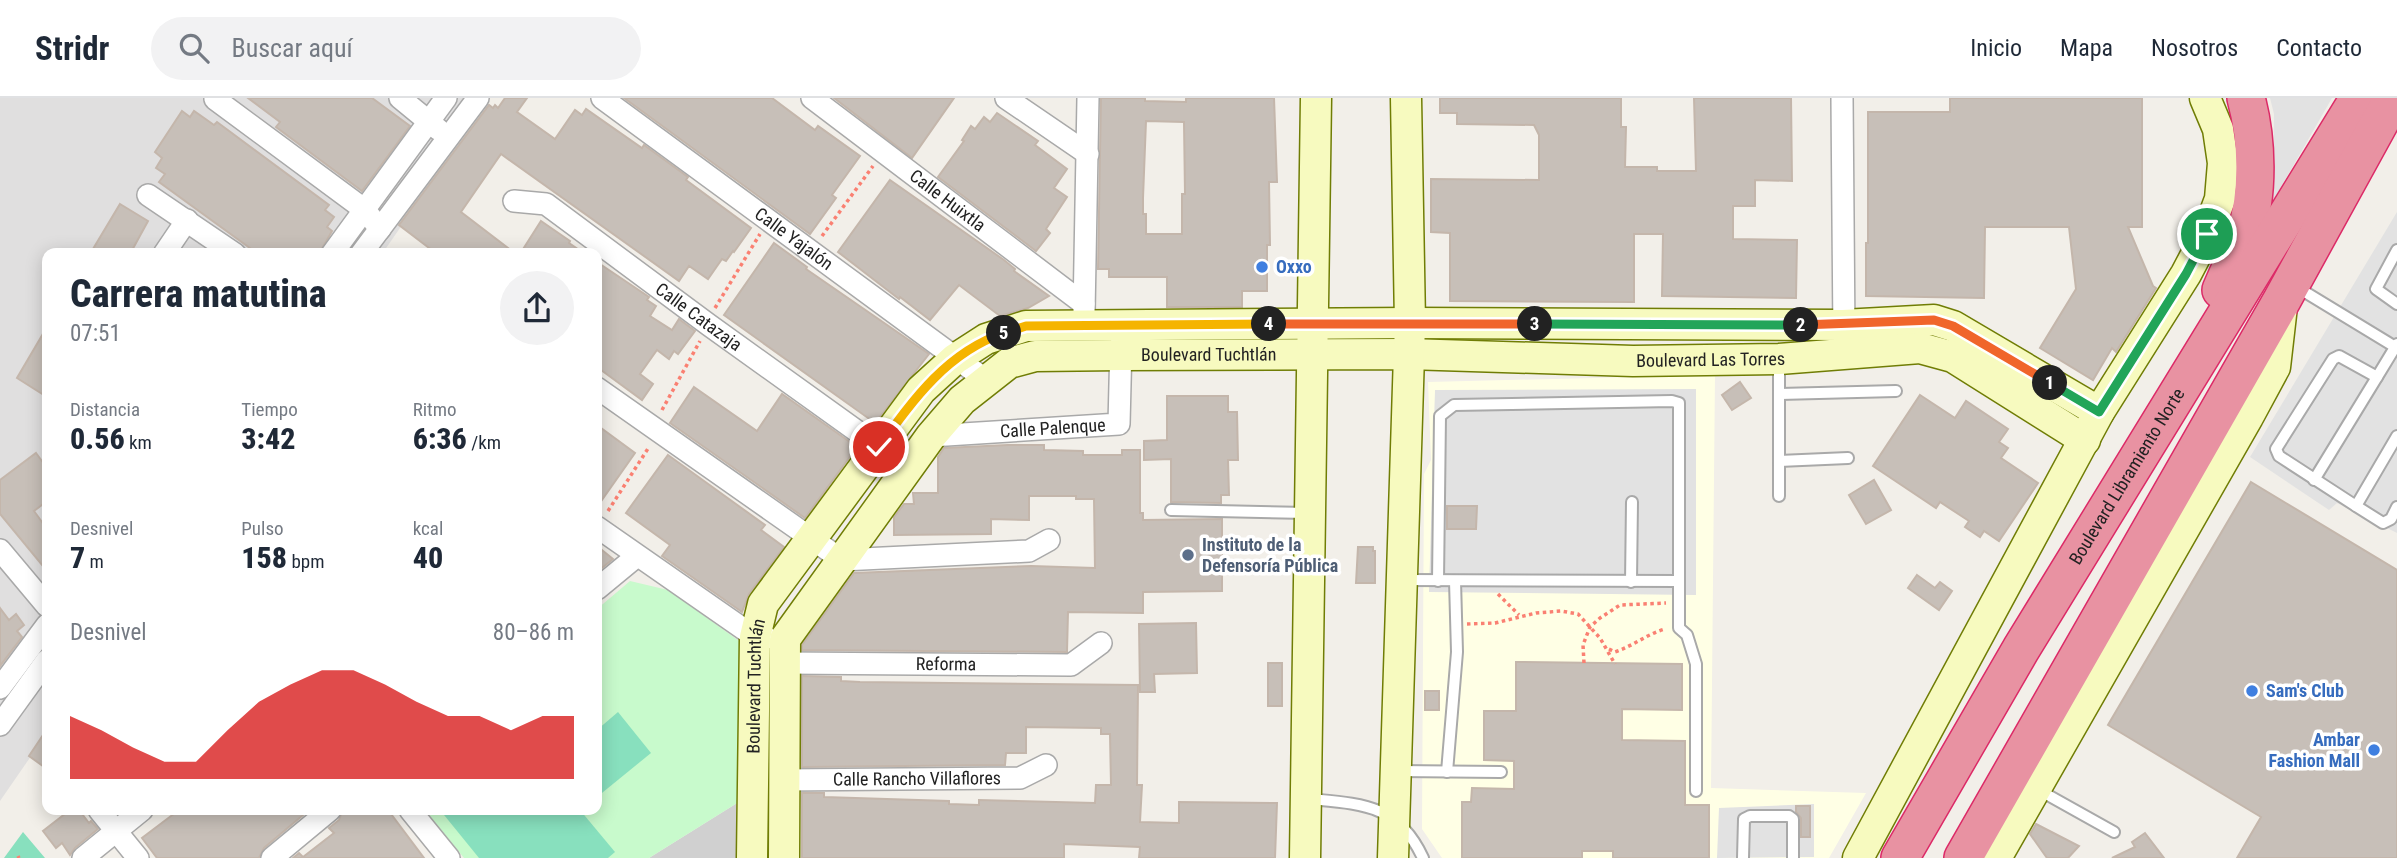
<!DOCTYPE html>
<html lang="es">
<meta charset="utf-8">
<style>
:root{--surface:#fff;--page:#f2f2f3;--text:#1f2937;--muted:#747a83;--line:#e0e1e3;--accent:#d40000}
body{margin:0;font-family:"Roboto Condensed",sans-serif;background:var(--page);color:var(--text);height:100vh;display:flex;flex-direction:column;font-size:26px;white-space:nowrap}
*{box-sizing:border-box;margin:0}
p{font-size:23px;color:var(--muted)}
.icon{flex:none;width:38px;height:38px;fill:none;stroke:currentColor;stroke-width:2;stroke-linecap:round;stroke-linejoin:round}
.map{position:relative;flex:1;overflow:hidden}
.side{position:absolute;left:42px;top:150px;width:560px;height:567px;display:flex;flex-direction:column;background:var(--surface);border-radius:14px;box-shadow:0 4px 18px #0003}
.side>*{flex:none}
.pin{position:absolute;display:grid;place-items:center;width:60px;height:60px;color:#fff;margin:-30px;border:4px solid #fff;border-radius:50%;box-shadow:0 2px 7px #0007}
.km{position:absolute;width:35px;height:35px;margin:-18px;border-radius:50%;background:#222;color:#fff;font-size:19px;line-height:35px;text-align:center}
.round{display:grid;place-items:center;flex:none;width:74px;height:74px;border-radius:37px;background:var(--page)}
.headline{display:flex;align-items:center;justify-content:space-between;height:119px;padding:0 28px}
h1{font-size:38px;font-weight:800;line-height:52px}
.stats{display:grid;grid-template-columns:repeat(3,1fr);gap:10px;height:119px;padding:7px 28px}
.stats div{display:grid;align-content:center}
.stats b{font-size:30px;font-weight:800}
.stats small{font-size:19px;font-weight:400}
.stats p{font-size:19px}
.chart{height:196px;padding:14px 28px}
.chart p{display:flex;justify-content:space-between}
.chart svg{width:100%;height:126px;margin-top:7px;fill:var(--accent);opacity:.7}
header{display:flex;align-items:center;gap:42px;box-sizing:border-box;height:98px;padding:0 35px;background:var(--surface);border-bottom:2px solid var(--line)}
header strong{font-size:33px}
nav{display:flex;gap:38px;margin-inline-start:auto;font-size:24px}
.search{width:490px;height:63px;background:var(--page);display:flex;align-items:center;gap:18px;box-sizing:border-box;padding:0 24px;border-radius:38px;color:var(--muted);font-size:26px}
.map>svg:first-child{display:block}
.residential{fill:#e0dfdf}
.education{fill:#ffffe5}
.religious{fill:#d0d0d0}
.park{fill:#c8facc}
.pitch{fill:#88e0be}
.parking{fill:#e2e2e2}
.building{fill:#c7bfb8;stroke:#c4b6ab;stroke-width:2;fill-rule:evenodd}
.lines{fill:none;stroke-linecap:round;stroke-linejoin:round}
.lane-casing{stroke:#a9a9a9;stroke-width:14}
.street-casing{stroke:#a9a9a9;stroke-width:24}
.secondary-casing{stroke:#707d05;stroke-width:33}
.highway-casing{stroke:#dc2a67;stroke-width:40}
.path{stroke:#fa8072;stroke-width:3.5;stroke-dasharray:3.5 3.5;stroke-linecap:butt}
.lane{stroke:#fff;stroke-width:10}
.street{stroke:#fff;stroke-width:21}
.secondary{stroke:#f7fabf;stroke-width:30}
.highway{stroke:#e892a2;stroke-width:37}
.split-1-casing{stroke:#fff;stroke-width:14}
.split-2-casing{stroke:#fff;stroke-width:14}
.split-3-casing{stroke:#fff;stroke-width:14}
.split-4-casing{stroke:#fff;stroke-width:14}
.split-5-casing{stroke:#fff;stroke-width:14}
.split-6-casing{stroke:#fff;stroke-width:14}
.split-1{stroke:#22a559;stroke-width:9}
.split-2{stroke:#f0652b;stroke-width:9}
.split-3{stroke:#22a559;stroke-width:9}
.split-4{stroke:#f0652b;stroke-width:9}
.split-5{stroke:#f5b400;stroke-width:9}
.split-6{stroke:#f5b400;stroke-width:9}
.shop-dot{fill:#3f7fe0;stroke:#fff;stroke-width:2.5}
.service-dot{fill:#5c6f8a;stroke:#fff;stroke-width:2.5}
.labels{text-anchor:middle;stroke-width:7;stroke-linejoin:round;paint-order:stroke}
.street-label{font-size:18px;fill:#222;stroke:#fff}
.shop-label{font-size:18px;font-weight:bold;fill:#366cbe;stroke:#fff;text-anchor:start}
.service-label{font-size:18px;font-weight:bold;fill:#4e5e75;stroke:#fff;text-anchor:start}
</style>
<header>
<strong>Stridr</strong>
<div class="search"><svg class="icon" aria-label="search" viewBox="0 0 24 24"><circle cx="10" cy="10" r="6"/><path d="M15 15l6 6"/></svg>Buscar aquí</div>
<nav><a>Inicio</a><a>Mapa</a><a>Nosotros</a><a>Contacto</a></nav>
</header>
<div class="map">
<svg width="2397" height="760" viewBox="0 0 2397 760">
<rect width="100%" height="100%" fill="#f2efe9"/>
<!-- residential -->
<polygon class="residential" points="0,0 490,0 382,156 47,156 47,635 0,703"/>
<!-- education -->
<polygon class="education" points="1715,277 1711,690 1866,695 1829,760 1442,760 1422,731 1424,376 1431,362 1428,284"/>
<!-- religious -->
<polygon class="religious" points="742,702 742,760 649,760"/>
<!-- park -->
<polygon class="park" points="630,483 668,492 742,545 742,702 649,760 464,760 425,712 597,712 597,511"/>
<!-- pitch -->
<g class="pitch">
<polygon points="618,614 651,655 597,699 597,632"/>
<polygon points="440,712 580,712 615,754 608,760 479,760"/>
<polygon points="23,734 45,760 4,760"/>
</g>
<!-- parking -->
<g class="parking">
<polygon points="2270,0 2332,0 2273,103 2274,16"/>
<polygon points="2397,114 2397,435 2337,405 2329,412 2250,359"/>
<polygon points="1696,291 1696,497 1429,494 1435,292"/>
<polygon points="1814,706 1814,759 1717,760 1719,710"/>
</g>
<!-- building -->
<g class="building">
<polygon points="248,0 372,0 410,28 362,93 276,29 280,24"/>
<polygon points="505,0 527,0 517,14 555,41 575,12 582,17 586,11 642,50 644,47 688,79 686,82 751,130 734,154 733,153 726,163 722,161 708,181 689,168 679,183 501,56 461,114 516,156 437,156 399,127 489,7 493,10 495,7 498,10"/>
<polygon points="624,0 772,0 815,32 818,28 860,58 832,97 836,100 810,136"/>
<polygon points="834,0 954,0 912,60"/>
<path d="M1101,0h44v3l41,1v-4h88l3,84h-8l1,63h-3v46h-25v16h-75v-30h-58v-8h-11zM1146,23l38,1 1,72h-3v40h-36v-20h-3v-16z"/>
<polygon points="1440,0 1621,0 1621,29 1626,29 1625,69 1657,69 1657,73 1696,73 1694,0 1791,0 1792,83 1755,82 1755,108 1733,108 1733,141 1797,142 1796,200 1662,198 1663,136 1634,136 1634,204 1450,203 1450,135 1431,134 1431,81 1539,82 1539,37 1534,27 1457,26 1457,15 1440,15"/>
<polygon points="1950,0 2142,0 2142,129 2128,129 2153,188 2156,190 2116,254 2112,250 2093,282 2040,250 2076,191 2069,129 1985,129 1984,200 1866,198 1866,145 1868,145 1868,14 1950,14"/>
<polygon points="182,13 190,19 194,13 214,27 217,24 329,107 325,112 334,119 327,129 332,133 319,156 258,156 159,84 165,76 156,70 162,60 155,54"/>
<polygon points="997,15 1038,43 1035,47 1067,71 1054,90 1067,99 1046,131 1050,135 1036,153 938,79 964,43 962,42 971,28 975,31 984,19 990,24"/>
<polygon points="890,82 1004,162 1015,171 1014,173 1049,198 1028,210 1000,218 959,187 930,222 900,199 899,201 838,154"/>
<polygon points="120,106 148,123 130,156 90,156"/>
<polygon points="541,123 570,143 569,145 585,156 520,156"/>
<polygon points="774,145 807,169 806,171 929,256 875,325 724,217"/>
<polygon points="597,164 649,199 647,202 656,208 650,218 672,232 679,221 695,233 678,256 674,253 669,261 657,252 640,276 653,286 642,302 597,269"/>
<polygon points="47,229 47,299 17,280"/>
<polygon points="1740,284 1751,300 1732,312 1722,297"/>
<polygon points="694,289 757,333 782,296 857,349 805,420 670,325"/>
<polygon points="1920,297 1955,320 1966,303 2008,331 1999,344 2008,350 2001,360 2038,385 1999,443 1984,433 1980,439 1965,429 1969,423 1940,404 1936,410 1873,368"/>
<polygon points="1167,298 1228,298 1228,314 1237,314 1238,362 1228,362 1229,397 1221,397 1221,405 1171,404 1171,361 1144,362 1144,343 1167,342"/>
<polygon points="597,327 635,355 597,409"/>
<polygon points="1008,347 1044,347 1044,352 1083,353 1083,357 1122,357 1122,352 1140,352 1140,415 1143,415 1143,422 1222,421 1222,493 1143,494 1143,515 1068,514 1067,554 802,552 802,547 854,475 1031,468 1095,470 1094,401 1076,401 1076,398 1029,398 1029,422 991,421 991,436 894,437 894,419 904,406 914,406 913,395 938,395 938,359 944,350"/>
<polygon points="36,355 47,370 47,403 34,413 47,431 47,473 0,416 0,382"/>
<polygon points="668,357 765,427 761,432 784,449 749,496 742,514 662,458 670,447 626,415"/>
<polygon points="1874,382 1891,412 1866,426 1849,397"/>
<polygon points="2251,384 2397,472 2397,760 2237,760 2261,719 2108,627"/>
<polygon points="1447,408 1477,408 1476,431 1447,431"/>
<polygon points="597,448 613,461 597,474"/>
<polygon points="1358,449 1373,449 1373,453 1375,453 1375,485 1356,485"/>
<polygon points="1917,477 1935,490 1940,484 1952,493 1939,512 1908,490"/>
<polygon points="0,510 9,522 16,516 24,527 17,533 22,539 0,568"/>
<polygon points="1196,525 1197,575 1154,576 1155,594 1140,594 1139,526"/>
<polygon points="1516,564 1682,566 1682,612 1622,611 1622,642 1685,643 1685,707 1709,707 1709,760 1613,760 1613,753 1582,753 1582,760 1462,760 1462,704 1471,704 1472,690 1514,691 1514,663 1484,662 1484,613 1516,613"/>
<rect x="1268" y="565" width="14" height="43"/>
<polygon points="802,578 841,579 841,583 860,584 1138,587 1137,687 1142,687 1140,724 1179,725 1179,704 1277,705 1275,760 1139,760 1140,749 1064,746 1064,760 802,760 802,695 824,695 824,699 949,703 949,706 979,707 979,702 1095,705 1096,687 1111,687 1110,636 1101,636 1101,630 1026,629 1026,655 1006,655 1005,667 802,669"/>
<rect x="1425" y="593" width="14" height="19"/>
<polygon points="47,631 47,671 29,658"/>
<polygon points="1796,708 1810,708 1810,739 1801,739 1801,720 1796,714"/>
<polygon points="70,712 79,712 89,725 91,723 98,731 75,750 70,757 62,745 56,750 43,733"/>
<polygon points="179,712 309,712 264,750 259,760 157,760 142,740"/>
<polygon points="343,712 388,712 424,760 293,760 299,755 303,759 334,735 329,730 339,722"/>
<polygon points="2036,726 2079,748 2068,760 2047,760 2030,736"/>
<polygon points="2145,735 2164,760 2112,760 2135,749 2132,744"/>
</g>
<g class="lines">
<defs>
<g id="lane">
<polyline points="2397,152 2376,191 2397,206"/>
<polyline points="2295,188 2397,250"/>
<polyline points="2397,246 2377,279 2339,258 2333,261 2276,351 2279,358 2356,408 2397,338"/>
<polyline points="1779,265 1779,398"/>
<polyline points="1780,296 1896,293"/>
<polyline points="1779,363 1848,360"/>
<polyline points="2314,382 2377,279"/>
<polyline points="2356,408 2383,425 2391,421 2397,409"/>
<polyline points="1171,412 1307,415"/>
<polyline points="1405,482 1679,483"/>
<polyline points="1438,483 1440,318 1454,307 1672,303 1679,305 1679,530 1687,537 1696,566 1696,693"/>
<polyline points="1631,484 1632,404"/>
<polyline points="1398,673 1501,674"/>
<polyline points="1447,674 1457,554 1455,483"/>
<polyline points="2037,691 2114,734"/>
<path d="M1309,701c53,5 89,5 114,59"/>
<polyline points="1743,760 1744,721 1750,718 1789,718 1793,721 1793,760"/>
</g>
<g id="street">
<polyline points="400,0 439,32"/>
<path id="s1" d="M602,0l384,282"/>
<path id="s2" d="M812,0l272,206"/>
<polyline points="1006,0 1088,56"/>
<polyline points="1842,0 1844,239"/>
<polyline points="215,1 365,112 380,131"/>
<polyline points="148,97 235,156"/>
<path id="s3" d="M514,103l32,3 163,121 170,122"/>
<polyline points="164,156 187,122"/>
<polyline points="332,156 446,0"/>
<polyline points="361,156 478,0"/>
<polyline points="1084,215 1088,0"/>
<polyline points="597,290 842,462 1029,453 1049,442"/>
<path id="s4" d="M931,338l188,-12 2,-80"/>
<polyline points="597,429 755,539 767,540"/>
<polyline points="0,452 47,508"/>
<polyline points="597,491 637,458"/>
<path id="s5" d="M785,565l286,2 30,-22"/>
<polyline points="0,590 47,527"/>
<polyline points="0,627 47,562"/>
<path id="s6" d="M784,682l236,-2 26,-13"/>
<polyline points="99,712 138,760"/>
<polyline points="410,712 449,760"/>
<polyline points="83,760 142,712"/>
<polyline points="272,760 330,712"/>
</g>
<g id="secondary">
<path id="s7" d="M752,760l3,-221 8,-33 158,-214 34,-31 31,-20 40,-13 384,-3 433,2 91,-5 19,6 146,86"/>
<path id="s8" d="M784,760l1,-219 146,-203 31,-36 47,-37 26,-7 86,-1 287,-1 225,7 146,-2 141,-11 33,9 132,83"/>
<polyline points="1305,760 1316,0"/>
<polyline points="1393,760 1410,225 1406,0"/>
<polyline points="1858,760 2099,314 2186,176 2207,136 2220,101 2223,65 2218,31 2205,0"/>
<polyline points="1996,760 2248,319 2275,269 2282,208"/>
</g>
<g id="highway">
<path d="M2221,192c8,-19 17,-37 24,-56 14,-39 12,-96 1,-136"/>
<path id="s9" d="M1900,760l121,-209 338,-551"/>
<polyline points="1963,760 2282,202 2393,0"/>
</g>
</defs>
<!-- lane casing -->
<use href="#lane" class="lane-casing"/>
<!-- street casing -->
<use href="#street" class="street-casing"/>
<!-- secondary casing -->
<use href="#secondary" class="secondary-casing"/>
<!-- highway casing -->
<use href="#highway" class="highway-casing"/>
<!-- path -->
<g class="path">
<polyline points="822,138 873,68"/>
<polyline points="715,210 760,136"/>
<polyline points="662,312 700,243"/>
<polyline points="608,413 649,349"/>
<polyline points="1498,496 1519,517"/>
<polyline points="1467,526 1495,525 1536,515 1561,513 1578,516 1600,540 1615,566"/>
<path d="M1609,551l6,3c18,-6 32,-18 50,-23"/>
<polyline points="1584,565 1583,547 1590,529 1600,520 1620,507 1666,505"/>
<polyline points="18,758 19,760"/>
</g>
<!-- lane -->
<use href="#lane" class="lane"/>
<!-- street -->
<use href="#street" class="street"/>
<!-- secondary -->
<use href="#secondary" class="secondary"/>
<!-- highway -->
<use href="#highway" class="highway"/>
</g>
<g class="lines">
<defs>
<polyline id="split-1" points="2050,285 2099,314 2186,176 2207,136"/>
<polyline id="split-2" points="1801,227 1934,222 1953,228 2050,285"/>
<polyline id="split-3" points="1535,226 1801,227"/>
<polyline id="split-4" points="1269,226 1535,226"/>
<polyline id="split-5" points="1004,235 1026,228 1269,226"/>
<path id="split-6" d="M879,349c34,-47 68,-95 125,-114"/>
</defs>
<!-- split-1 casing -->
<use href="#split-1" class="split-1-casing"/>
<!-- split-2 casing -->
<use href="#split-2" class="split-2-casing"/>
<!-- split-3 casing -->
<use href="#split-3" class="split-3-casing"/>
<!-- split-4 casing -->
<use href="#split-4" class="split-4-casing"/>
<!-- split-5 casing -->
<use href="#split-5" class="split-5-casing"/>
<!-- split-6 casing -->
<use href="#split-6" class="split-6-casing"/>
<!-- split-1 -->
<use href="#split-1" class="split-1"/>
<!-- split-2 -->
<use href="#split-2" class="split-2"/>
<!-- split-3 -->
<use href="#split-3" class="split-3"/>
<!-- split-4 -->
<use href="#split-4" class="split-4"/>
<!-- split-5 -->
<use href="#split-5" class="split-5"/>
<!-- split-6 -->
<use href="#split-6" class="split-6"/>
</g>
<!-- markers -->
<g class="shop-dot">
<circle cx="1262" cy="169" r="7"/>
<circle cx="2252" cy="593" r="7"/>
<circle cx="2374" cy="652" r="7"/>
</g>
<circle class="service-dot" cx="1188" cy="457" r="7"/>
<g class="labels">
<!-- street labels -->
<g class="street-label">
<text dy="6" stroke="none"><textPath href="#s2" startOffset="170">Calle Huixtla</textPath></text>
<text dy="6" stroke="none"><textPath href="#s1" startOffset="238">Calle Yajalón</textPath></text>
<text dy="6" stroke="none"><textPath href="#s3" startOffset="222">Calle Catazaja</textPath></text>
<text dy="6" stroke="none"><textPath href="#s8" startOffset="777">Boulevard Tuchtlán</textPath></text>
<text dy="6" stroke="none"><textPath href="#s8" startOffset="1279">Boulevard Las Torres</textPath></text>
<text dy="6" stroke="none"><textPath href="#s4" startOffset="122">Calle Palenque</textPath></text>
<text dy="6" stroke="none"><textPath href="#s9" startOffset="444">Boulevard Libramiento Norte</textPath></text>
<text dy="6" stroke="none"><textPath href="#s5" startOffset="161">Reforma</textPath></text>
<text dy="6" stroke="none"><textPath href="#s7" startOffset="172">Boulevard Tuchtlán</textPath></text>
<text dy="6" stroke="none"><textPath href="#s6" startOffset="133">Calle Rancho Villaflores</textPath></text>
</g>
<!-- shop labels -->
<g class="shop-label">
<text x="1276" y="175">Oxxo</text>
<text x="2266" y="599">Sam's Club</text>
<text x="2360" y="648" text-anchor="end">Ambar<tspan x="2360" dy="21">Fashion Mall</tspan></text>
</g>
<!-- service labels -->
<g class="service-label">
<text x="1202" y="453">Instituto de la<tspan x="1202" dy="21">Defensoría Pública</tspan></text>
</g>
</g>
</svg>
<div class="pin" style="left:2207px;top:136px;background:#1e9e55"><svg class="icon" aria-label="arrive" viewBox="0 0 24 24"><path d="M6 21V4h12l-3 4 3 4H6"/></svg></div>
<div class="pin" style="left:879px;top:349px;background:#d93025"><svg class="icon" aria-label="check" viewBox="0 0 24 24"><path d="M5 12l5 5 9-10"/></svg></div>
<b class="km" style="left:2050px;top:285px">1</b>
<b class="km" style="left:1801px;top:227px">2</b>
<b class="km" style="left:1535px;top:226px">3</b>
<b class="km" style="left:1269px;top:226px">4</b>
<b class="km" style="left:1004px;top:235px">5</b>
<section class="side">
<div class="headline"><div><h1>Carrera matutina</h1><p>07:51</p></div><a class="round"><svg class="icon" aria-label="share" viewBox="0 0 24 24"><path d="M12 15V3M7 8l5-5 5 5M5 13v7h14v-7"/></svg></a></div>
<div class="stats">
<div><p>Distancia</p><b>0.56<small> km</small></b></div>
<div><p>Tiempo</p><b>3:42</b></div>
<div><p>Ritmo</p><b>6:36<small> /km</small></b></div>
</div>
<div class="stats">
<div><p>Desnivel</p><b>7<small> m</small></b></div>
<div><p>Pulso</p><b>158<small> bpm</small></b></div>
<div><p>kcal</p><b>40</b></div>
</div>
<div class="chart"><p><span>Desnivel</span>80–86 m</p>
<svg viewBox="0 0 160 44" preserveAspectRatio="none"><path d="M0 44V22L10 27L20 33L30 38L40 38L50 27L60 17L70 11L80 6L90 6L100 11L110 17L120 22L130 22L140 27L150 22L160 22V44z"/></svg>
</div>
</section>
</div>
